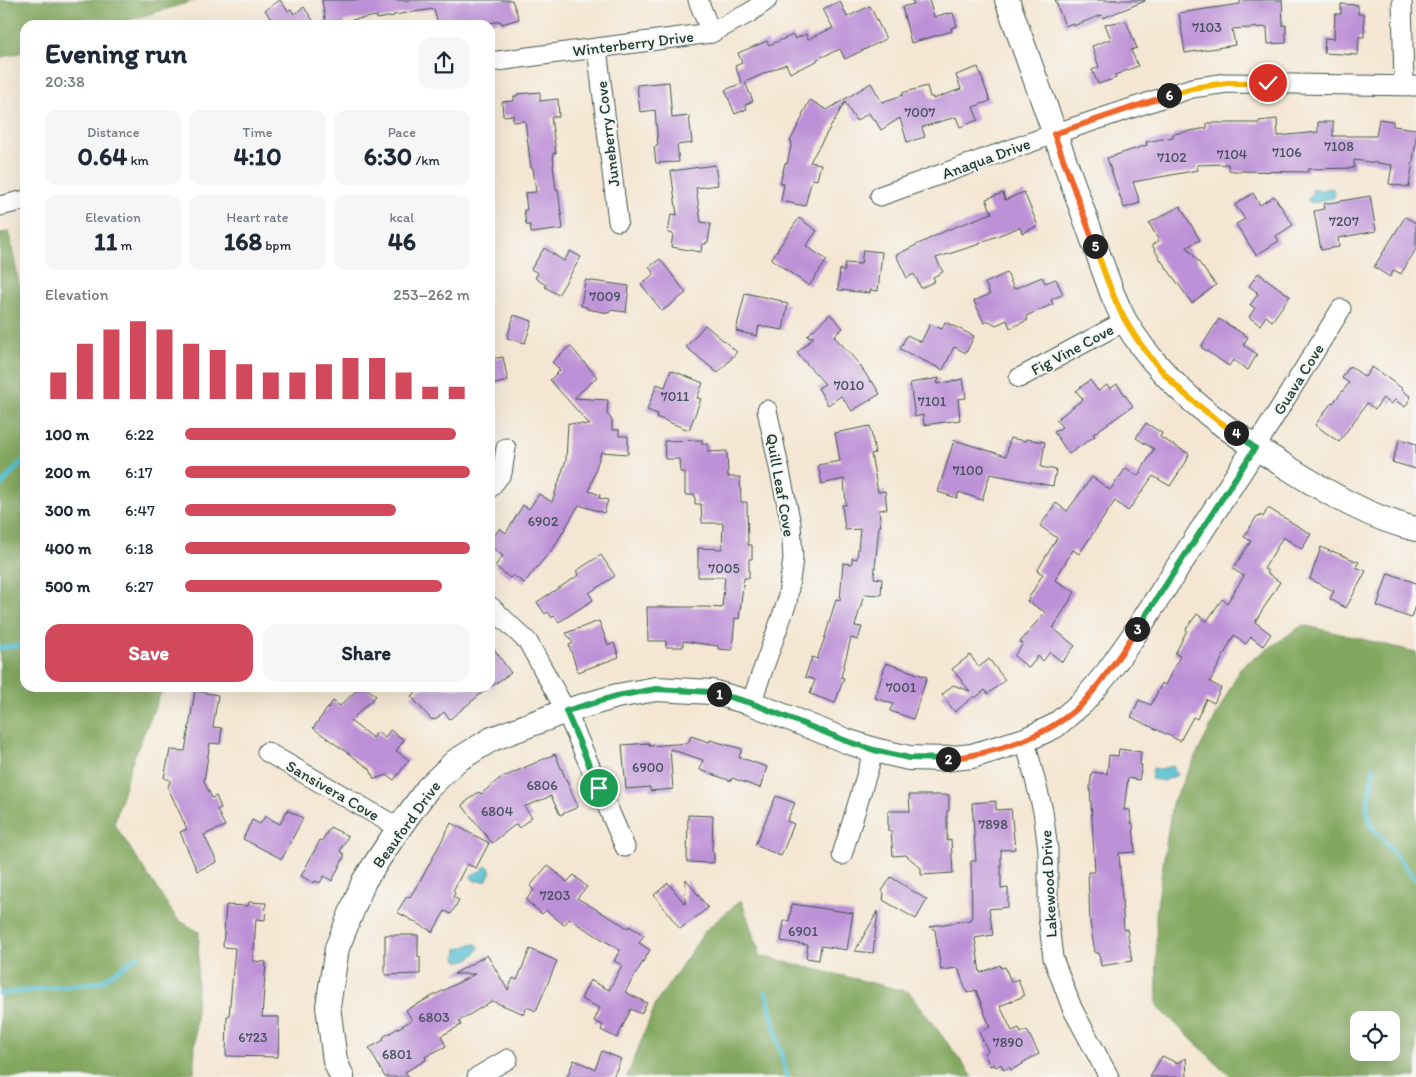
<!DOCTYPE html>
<meta charset="utf-8">
<style>
:root{--surface:#fff;--page:#f6f6f7;--text:#1f2937;--muted:#747a83;--accent:#d1495b}
body{margin:0;font-family:Itim,sans-serif;background:var(--page);color:var(--text);height:100vh;display:flex;flex-direction:column;font-size:19px;white-space:nowrap}
*{box-sizing:border-box;margin:0}
p{font-size:16px;color:var(--muted)}
.icon{flex:none;width:28px;height:28px;fill:none;stroke:currentColor;stroke-width:2;stroke-linecap:round;stroke-linejoin:round}
.map{position:relative;flex:1;overflow:hidden}
.drawer{position:absolute;left:20px;top:20px;width:475px;height:672px;display:flex;flex-direction:column;background:var(--surface);border-radius:15px;box-shadow:0 5px 20px #0002}
.drawer>*{flex:none}
.controls{position:absolute;left:1350px;top:1011px;display:grid;gap:10px}
.controls a{display:grid;place-items:center;width:50px;height:50px;border-radius:10px;background:var(--surface);box-shadow:0 5px 20px #0002;font-size:25px}
.pin{position:absolute;display:grid;place-items:center;width:42px;height:42px;color:#fff;margin:-21px;border:2px solid #fff;border-radius:50%;box-shadow:0 1px 5px #0007}
.km{position:absolute;width:25px;height:25px;margin:-12px;border-radius:50%;background:#222;color:#fff;font-size:14px;line-height:25px;text-align:center}
.round{display:grid;place-items:center;flex:none;width:52px;height:52px;border-radius:15px;background:var(--page)}
.head{display:flex;align-items:center;justify-content:space-between;height:85px;padding:0 25px}
h1{font-size:28px;font-weight:800;line-height:38px}
.stats{display:grid;grid-template-columns:repeat(3,1fr);gap:8px;height:85px;padding:5px 25px}
.stats div{display:grid;align-content:center;border-radius:12px;background:var(--page);text-align:center}
.stats b{font-size:25px;font-weight:800}
.stats small{font-size:14px;font-weight:400}
.stats p{font-size:14px}
.chart{height:140px;padding:10px 25px}
.chart p{display:flex;justify-content:space-between}
.chart svg{width:100%;height:90px;margin-top:5px;stroke:var(--accent);stroke-width:6}
.action{display:flex;gap:10px;margin-top:auto;padding:10px 25px}
.action a{flex:1;height:58px;border-radius:15px;background:var(--accent);color:#fff;font-size:20px;font-weight:800;line-height:58px;text-align:center}
.action a+a{background:var(--page);color:var(--text)}
ul{padding:0 25px;list-style:none;font-size:16px}
li{display:grid;grid-template-columns:80px 60px 1fr;align-items:center;height:38px}
li i{height:12px;border-radius:6px;background:var(--accent)}
.map>svg:first-child{display:block}
.forest{fill:#82a85e;stroke:#507249;fill-rule:evenodd}
.water{fill:#55bfd1;stroke:#3a7e82}
.lines{fill:none;stroke-linecap:round;stroke-linejoin:round}
.stream{stroke:#55bfd1;stroke-width:5}
.building{fill:#bd91d7}
.minor-casing{stroke:#3f564c;stroke-width:21}
.tertiary-casing{stroke:#3f564c;stroke-width:26}
.minor{stroke:#fff;stroke-width:19}
.tertiary{stroke:#fff;stroke-width:24}
.split-1-casing{stroke:#fff;stroke-width:10}
.split-2-casing{stroke:#fff;stroke-width:10}
.split-3-casing{stroke:#fff;stroke-width:10}
.split-4-casing{stroke:#fff;stroke-width:10}
.split-5-casing{stroke:#fff;stroke-width:10}
.split-6-casing{stroke:#fff;stroke-width:10}
.split-7-casing{stroke:#fff;stroke-width:10}
.split-1{stroke:#22a559;stroke-width:6}
.split-2{stroke:#22a559;stroke-width:6}
.split-3{stroke:#f0652b;stroke-width:6}
.split-4{stroke:#22a559;stroke-width:6}
.split-5{stroke:#f5b400;stroke-width:6}
.split-6{stroke:#f0652b;stroke-width:6}
.split-7{stroke:#f5b400;stroke-width:6}
.labels{text-anchor:middle;stroke-width:4;stroke-linejoin:round;paint-order:stroke}
.number-label{font-size:14px;fill:#46525d}
.street-label{font-size:16px;fill:#1f3d34;stroke:#f6f6f2}
</style>
<div class="map">
<svg width="1416" height="1077" viewBox="0 0 1416 1077">
<rect width="100%" height="100%" fill="#f6f6f2"/>
<filter id="ink" filterUnits="userSpaceOnUse"><feTurbulence type="fractalNoise" baseFrequency=".02" numOctaves="2"/><feDisplacementMap in="SourceGraphic" scale="10" xChannelSelector="R" yChannelSelector="G"/><feConvolveMatrix kernelMatrix="1 2 1 2 8 2 1 2 1" color-interpolation-filters="sRGB"/></filter>
<filter id="wash" filterUnits="userSpaceOnUse"><feTurbulence type="fractalNoise" baseFrequency=".0096" numOctaves="4" result="noise"/><feDisplacementMap in="SourceGraphic" scale="20" xChannelSelector="R" yChannelSelector="G"/><feGaussianBlur stdDeviation="1.12" result="paint"/><feColorMatrix in="noise" values="0 0 0 0 0 0 0 0 0 0 0 0 0 0 0 0 0 1.4 0 .05"/><feComposite in="paint" operator="in"/></filter>
<g filter="url(#wash)">
<rect width="100%" height="100%" fill="#f4e6d2"/>
<!-- forest -->
<g class="forest">
<polygon points="0,0 197,0 113,25 25,25 25,51 0,58"/>
<polygon points="9,232 25,315 25,688 163,688 131,764 114,824 177,919 199,932 194,1072 165,1077 0,1077 0,233"/>
<path d="M1303,625l113,27v425h-185l-74,-71 -1,-93 16,-110 69,-136zM1359,1020h32v32h-32z"/>
<polygon points="741,900 761,956 909,992 973,1077 627,1077 656,1003 706,930"/>
</g>
<!-- water -->
<g class="water">
<polygon points="1332,188 1334,191 1334,198 1315,203 1309,202 1308,198 1312,194 1313,189 1321,190"/>
<polygon points="1173,766 1177,775 1164,781 1151,779 1153,768 1160,769"/>
<polygon points="485,866 490,868 491,871 486,881 475,881 472,879 471,875 480,871"/>
<path d="M471,944h6l2,2c-1,9 -12,16 -21,15l-2,-2 1,-10 6,-1z"/>
</g>
<g class="lines">
<!-- stream -->
<g class="stream">
<polyline points="0,486 25,458"/>
<polyline points="0,648 25,645"/>
<polyline points="1374,768 1367,807 1370,824 1416,880"/>
<polyline points="766,992 787,1077"/>
<polyline points="0,994 101,982 138,956"/>
</g>
</g>
<g id="blocks">
<!-- building -->
<g class="building">
<polygon points="280,0 288,11 291,9 294,14 304,7 316,25 266,25 272,21 265,10"/>
<polygon points="322,0 512,0 519,19 502,24 500,21 480,25 438,25 434,9 394,15 394,16 377,19 377,16 345,21 345,25 326,25"/>
<polygon points="912,0 929,0 934,17 947,13 948,14 953,13 957,26 951,28 952,31 911,43 902,7 914,4"/>
<polygon points="1055,0 1145,0 1145,1 1103,18 1102,15 1073,26 1073,23 1065,26"/>
<polygon points="1240,0 1282,0 1283,26 1286,25 1286,43 1268,44 1267,27 1232,29 1235,45 1185,53 1179,13 1240,4"/>
<polygon points="840,1 847,17 870,6 886,39 845,59 840,49 817,59 817,61 790,73 786,64 745,82 753,101 745,105 747,109 735,114 725,90 742,83 735,66 742,63 738,53 767,41 769,45 793,35 795,39 806,34 808,39 833,28 823,9"/>
<polygon points="1341,4 1358,5 1358,14 1364,14 1364,37 1359,37 1358,55 1324,53 1325,38 1334,39 1335,14 1341,14"/>
<polygon points="1126,21 1137,48 1131,50 1138,66 1115,75 1116,78 1098,84 1092,70 1099,67 1092,46 1111,39 1105,24"/>
<polygon points="978,67 990,101 973,107 978,120 960,127 956,117 922,127 925,137 907,142 900,118 881,130 875,120 874,121 869,113 856,121 845,102 810,162 821,164 817,180 812,179 805,206 781,201 784,184 780,183 785,163 787,164 792,142 790,141 803,116 802,115 810,100 827,110 871,83 882,102 903,95 902,93 927,86 930,97 933,97 933,99 961,89 956,75"/>
<polygon points="669,82 672,118 689,116 692,143 677,145 679,162 656,163 654,147 658,146 655,110 640,112 637,85"/>
<polygon points="540,92 540,101 558,99 559,117 551,117 556,153 553,153 554,165 553,165 556,190 558,189 563,229 531,233 530,225 526,225 524,210 527,210 525,193 536,192 533,168 531,168 525,121 513,122 513,115 503,116 502,102 514,101 514,96 517,96 517,94"/>
<polygon points="1277,119 1278,136 1318,132 1318,122 1333,122 1333,136 1376,136 1379,119 1393,121 1393,126 1416,129 1416,141 1409,187 1389,184 1392,165 1354,160 1354,168 1308,169 1308,172 1233,171 1229,170 1228,164 1197,165 1198,170 1133,182 1140,203 1124,208 1107,158 1147,145 1146,142 1173,137 1173,134 1207,128 1207,123 1259,123 1259,121"/>
<polygon points="715,165 718,185 696,188 701,222 711,224 708,242 706,242 706,244 702,244 701,252 671,247 673,234 668,233 671,214 677,215 671,171"/>
<polygon points="1024,192 1038,226 1022,233 1020,227 979,243 980,244 936,258 943,272 933,277 935,281 921,288 914,274 907,278 896,255 947,230 992,213 986,199 1003,193 1005,200"/>
<polygon points="1253,193 1260,205 1274,196 1293,225 1276,236 1279,241 1256,255 1236,224 1245,219 1235,205"/>
<polygon points="1370,196 1376,231 1338,238 1339,247 1321,250 1314,211 1324,209 1323,204"/>
<polygon points="1180,206 1200,240 1187,247 1216,285 1192,303 1160,259 1152,245 1159,241 1149,223"/>
<polygon points="1405,217 1416,223 1416,249 1401,274 1394,270 1390,277 1374,267"/>
<polygon points="799,218 817,231 806,246 827,260 809,286 771,259"/>
<polygon points="544,248 564,261 570,251 581,257 558,295 545,287 546,285 535,278 538,273 531,269"/>
<polygon points="863,250 882,252 878,291 870,290 870,293 838,290 840,269 844,272 845,263 861,264"/>
<polygon points="660,259 686,293 662,311 641,284 654,274 649,267"/>
<polygon points="1007,273 1014,289 1042,277 1045,283 1056,279 1063,294 1051,300 1053,304 1026,316 1028,320 1010,328 1007,320 996,325 989,321 984,323 974,301 990,294 985,283"/>
<polygon points="1258,273 1290,296 1272,321 1266,316 1260,325 1249,317 1255,308 1250,305 1258,294 1256,293 1257,292 1249,286"/>
<polygon points="585,280 629,286 626,312 610,310 609,313 587,309 587,307 581,306"/>
<polygon points="745,293 782,301 781,302 788,304 783,330 759,326 757,336 736,331"/>
<polygon points="830,314 843,328 834,336 859,364 871,382 872,381 880,394 852,411 841,396 828,405 818,388 825,384 797,353 814,337 807,336"/>
<polygon points="514,315 532,321 525,343 507,338"/>
<polygon points="1219,319 1248,337 1243,345 1257,354 1248,370 1233,360 1229,366 1201,347"/>
<polygon points="945,322 974,336 966,353 954,347 943,370 900,349 907,335 921,342 930,324 942,329"/>
<polygon points="705,325 737,352 718,373 686,347"/>
<polygon points="570,346 597,377 574,398 608,400 607,414 612,420 612,430 619,430 619,436 628,436 628,454 601,452 589,491 600,495 599,498 608,500 604,513 579,505 554,547 524,583 513,575 510,578 495,566 503,556 490,546 490,541 500,528 506,533 523,505 529,509 539,494 552,502 566,460 568,423 590,425 550,380 560,370 552,362"/>
<polygon points="503,357 508,381 490,385 490,359"/>
<polygon points="1350,366 1365,377 1372,367 1403,389 1402,390 1411,397 1405,407 1395,400 1391,404 1383,398 1375,409 1367,403 1339,442 1315,425 1332,402 1333,403 1349,383 1342,378"/>
<polygon points="671,370 703,383 697,398 701,399 689,430 656,417 658,414 647,410 657,384 665,387"/>
<polygon points="939,378 937,384 963,379 966,398 958,399 960,420 924,425 923,415 915,417 910,383"/>
<polygon points="1090,380 1098,391 1107,385 1110,389 1117,384 1133,406 1093,434 1095,436 1069,454 1054,432 1062,427 1056,420 1083,399 1076,391"/>
<polygon points="1146,423 1162,433 1160,437 1189,454 1186,462 1170,486 1153,476 1128,511 1115,501 1079,554 1073,550 1055,580 1075,592 1053,628 1075,646 1062,662 1050,652 1043,661 1038,656 1029,668 1014,656 1023,644 1020,642 1045,612 1027,601 1043,574 1037,571 1057,538 1040,526 1056,503 1067,511 1092,477 1110,490 1126,468 1138,476 1154,449 1136,438"/>
<polygon points="870,426 875,453 871,454 878,492 885,491 887,509 879,510 881,526 879,526 874,578 882,579 881,595 864,594 855,626 862,627 858,640 851,638 841,677 844,678 835,703 810,694 815,680 805,677 812,657 817,659 824,640 836,599 840,600 843,563 852,564 852,558 857,559 860,529 845,530 842,505 846,505 844,479 822,484 818,465 840,461 835,433"/>
<polygon points="1010,438 1025,441 1026,439 1045,442 1041,467 1056,470 1053,486 990,474 982,500 959,492 957,498 938,492 954,440 1006,456"/>
<polygon points="1400,439 1416,444 1416,469 1392,462"/>
<polygon points="702,440 702,444 708,444 708,452 727,451 728,477 740,477 741,502 747,502 748,545 752,545 752,559 749,559 749,578 744,578 739,619 735,618 732,650 718,649 718,646 683,641 683,647 666,647 666,641 648,641 647,607 706,607 722,608 725,577 698,577 698,548 722,549 723,523 702,523 701,504 695,504 695,495 685,495 685,472 680,472 679,459 665,459 664,441"/>
<polygon points="1268,508 1311,534 1302,549 1283,537 1264,569 1268,571 1267,573 1280,582 1255,622 1271,634 1263,646 1251,637 1246,644 1234,635 1210,682 1221,688 1214,703 1206,699 1197,719 1193,717 1180,741 1131,717 1139,700 1151,705 1162,683 1165,685 1180,656 1175,654 1187,630 1186,629 1197,614 1207,621 1222,599 1227,603 1244,576 1233,569 1251,541 1244,537 1257,516 1259,517 1260,515 1263,517"/>
<polygon points="1321,547 1332,552 1332,551 1359,562 1356,567 1366,571 1346,608 1330,599 1334,591 1310,579"/>
<polygon points="601,555 615,576 589,593 593,600 559,622 554,616 552,618 548,612 545,614 537,602 579,575 576,571"/>
<polygon points="1388,573 1416,583 1416,603 1411,618 1377,606"/>
<polygon points="599,621 608,645 614,643 619,657 578,672 569,645 573,643 566,633"/>
<polygon points="490,643 511,673 490,687"/>
<polygon points="970,655 979,667 989,659 1005,680 988,694 985,690 975,698 974,696 955,712 942,695 953,685 970,691 952,669"/>
<polygon points="886,663 927,677 913,719 890,711 893,704 875,698"/>
<polygon points="359,688 367,688 376,696 350,721 373,738 377,732 385,738 390,730 404,740 396,751 409,760 394,780 387,775 374,779 370,769 313,728 333,701 340,706"/>
<polygon points="421,688 488,688 450,719 444,712 435,720 433,719 432,720 429,717 411,696"/>
<polygon points="195,691 218,695 213,727 222,728 220,744 210,743 204,781 212,798 216,796 221,808 217,810 225,826 204,835 217,862 197,871 180,832 187,829 168,788 170,780 164,778 170,750 185,751"/>
<polygon points="691,736 709,742 710,740 742,749 739,757 767,767 760,788 732,778 731,781 700,770 703,760 670,749 673,789 650,791 650,787 626,789 622,745 649,743 649,746 688,743"/>
<polygon points="1119,749 1141,752 1140,765 1142,765 1139,780 1128,778 1124,810 1130,810 1131,823 1133,823 1135,852 1119,853 1124,930 1127,929 1132,961 1101,966 1099,953 1095,953 1090,922 1088,872 1095,872 1090,786 1092,772 1107,774 1109,755 1118,756"/>
<polygon points="555,754 578,807 560,815 551,796 524,807 532,817 519,828 516,824 492,843 462,805 477,793 479,792 481,794 499,779"/>
<polygon points="909,795 949,795 949,811 947,811 947,841 951,840 953,873 921,875 921,868 906,855 893,856 891,831 888,831 888,811 910,811"/>
<polygon points="776,796 795,803 787,821 794,824 781,856 755,845"/>
<polygon points="996,801 996,810 1011,809 1015,849 1001,850 1001,889 1008,888 1008,907 989,909 993,935 975,938 980,973 1000,965 1001,968 1005,967 1011,982 1018,979 1024,996 1000,1006 1012,1031 1019,1028 1021,1033 1027,1030 1039,1054 1022,1063 1023,1064 1011,1070 1009,1067 1004,1070 1001,1064 996,1067 994,1064 990,1066 984,1053 988,1051 979,1032 990,1027 976,990 967,993 958,968 941,970 935,930 930,927 934,926 934,925 938,925 970,920 970,918 972,918 971,861 976,861 972,803"/>
<polygon points="287,810 303,818 282,859 243,839 252,820 260,824 265,816 280,824"/>
<polygon points="688,815 713,816 712,850 714,853 714,863 687,862"/>
<polygon points="451,823 489,843 476,868 467,864 453,891 455,893 453,897 459,900 451,914 445,911 433,932 397,912 407,896 410,897 424,874"/>
<polygon points="330,827 348,836 340,851 344,854 344,857 332,881 324,876 320,883 315,881 314,883 301,876 320,840 322,841"/>
<polygon points="548,865 567,882 574,875 587,887 577,898 628,928 629,926 644,935 639,943 650,950 625,992 647,1003 641,1014 631,1009 617,1038 601,1030 603,1025 594,1021 600,1008 581,999 590,980 609,990 622,965 614,961 620,950 569,919 564,925 546,910 542,914 526,900 534,890 530,886"/>
<polygon points="891,877 927,900 916,919 883,900 884,893 882,891"/>
<polygon points="686,879 708,908 680,929 654,895 668,883 685,904"/>
<polygon points="249,902 266,903 265,920 256,919 253,961 266,962 262,1017 279,1017 278,1057 226,1056 227,1016 229,1016 235,948 223,947 226,905 248,906"/>
<polygon points="792,904 853,913 847,950 821,946 819,960 806,958 808,945 781,941 784,921 789,921"/>
<polygon points="878,911 873,953 855,951"/>
<polygon points="385,935 418,935 418,957 420,957 420,974 385,975"/>
<polygon points="530,949 557,961 536,1011 527,1007 524,1014 492,1001 459,1021 461,1025 441,1036 446,1046 425,1057 426,1060 405,1072 409,1077 385,1077 369,1048 384,1040 383,1037 412,1020 406,1010 475,974 454,974 487,955 508,990 513,978 517,980"/>
<polygon points="602,1051 621,1059 613,1077 614,1077 567,1077 574,1060 595,1069"/>
<polygon points="1162,1056 1177,1063 1186,1058 1187,1077 1150,1077"/>
</g>
</g>
</g>
<g filter="url(#ink)">
<use href="#blocks" fill-opacity="0" stroke="#3f564c" stroke-width="1"/>
<g class="lines">
<defs>
<g id="minor">
<polyline points="698,0 711,33"/>
<polyline points="1402,0 1404,85"/>
<polyline points="597,48 618,221"/>
<polyline points="490,62 711,33 749,13 767,0"/>
<polyline points="880,196 1054,134 1192,88 1227,83 1416,86"/>
<polyline points="0,206 25,200"/>
<polyline points="1019,378 1125,321"/>
<polyline points="1255,448 1341,309"/>
<polyline points="490,488 502,473 506,448"/>
<polyline points="490,606 528,642 566,711 625,847"/>
<polyline points="751,703 787,602 793,559 791,524 767,410"/>
<polyline points="1025,740 1043,811 1048,850 1048,916 1053,958 1072,1008 1109,1077"/>
<polyline points="267,752 399,828"/>
<polyline points="842,855 874,750"/>
<polyline points="477,1077 508,1059"/>
</g>
<g id="tertiary">
<path d="M1007,0l105,293c4,9 8,19 13,28 11,19 26,38 41,54 35,38 80,67 124,94 38,24 82,50 126,60"/>
<polyline points="342,1077 335,1061 328,1006 337,948 364,881 399,828 428,788 456,761 492,739 566,711 617,696 656,689 712,692 751,703 849,742 874,750 909,758 944,759 972,756 1025,740 1055,726 1083,702 1108,672 1132,638 1255,448"/>
</g>
</defs>
<!-- minor casing -->
<use href="#minor" class="minor-casing"/>
<!-- tertiary casing -->
<use href="#tertiary" class="tertiary-casing"/>
<!-- minor -->
<use href="#minor" class="minor"/>
<!-- tertiary -->
<use href="#tertiary" class="tertiary"/>
</g>
</g>
<g class="lines" filter="url(#ink)">
<defs>
<polyline id="split-1" points="599,788 566,711 617,696 656,689 712,692 719,694"/>
<polyline id="split-2" points="719,694 751,703 849,742 874,750 909,758 948,759"/>
<path id="split-3" d="M948,759c48,-6 100,-22 135,-56 5,-6 10,-12 15,-18 14,-18 27,-37 39,-56"/>
<polyline id="split-4" points="1137,629 1255,448 1236,433"/>
<path id="split-5" d="M1095,246c9,25 17,51 30,74 15,27 44,62 68,81 14,12 28,22 43,32"/>
<polyline id="split-6" points="1095,246 1054,134 1169,95"/>
<polyline id="split-7" points="1169,95 1192,88 1227,83 1268,83"/>
</defs>
<!-- split-1 casing -->
<use href="#split-1" class="split-1-casing"/>
<!-- split-2 casing -->
<use href="#split-2" class="split-2-casing"/>
<!-- split-3 casing -->
<use href="#split-3" class="split-3-casing"/>
<!-- split-4 casing -->
<use href="#split-4" class="split-4-casing"/>
<!-- split-5 casing -->
<use href="#split-5" class="split-5-casing"/>
<!-- split-6 casing -->
<use href="#split-6" class="split-6-casing"/>
<!-- split-7 casing -->
<use href="#split-7" class="split-7-casing"/>
<!-- split-1 -->
<use href="#split-1" class="split-1"/>
<!-- split-2 -->
<use href="#split-2" class="split-2"/>
<!-- split-3 -->
<use href="#split-3" class="split-3"/>
<!-- split-4 -->
<use href="#split-4" class="split-4"/>
<!-- split-5 -->
<use href="#split-5" class="split-5"/>
<!-- split-6 -->
<use href="#split-6" class="split-6"/>
<!-- split-7 -->
<use href="#split-7" class="split-7"/>
</g>
<g class="labels">
<!-- number labels -->
<g class="number-label">
<text x="1207" y="32">7103</text>
<text x="920" y="117">7007</text>
<text x="1339" y="151">7108</text>
<text x="1287" y="157">7106</text>
<text x="1232" y="159">7104</text>
<text x="1172" y="162">7102</text>
<text x="1344" y="226">7207</text>
<text x="605" y="301">7009</text>
<text x="849" y="390">7010</text>
<text x="675" y="401">7011</text>
<text x="932" y="406">7101</text>
<text x="968" y="475">7100</text>
<text x="543" y="526">6902</text>
<text x="724" y="573">7005</text>
<text x="901" y="692">7001</text>
<text x="648" y="772">6900</text>
<text x="542" y="790">6806</text>
<text x="497" y="816">6804</text>
<text x="993" y="829">7898</text>
<text x="555" y="900">7203</text>
<text x="803" y="936">6901</text>
<text x="434" y="1022">6803</text>
<text x="253" y="1042">6723</text>
<text x="1008" y="1047">7890</text>
<text x="397" y="1059">6801</text>
</g>
<!-- street labels -->
<g class="street-label">
<text transform="translate(633 43) rotate(-7)" y="6">Winterberry Drive</text>
<text transform="translate(607 134) rotate(-97)" y="6">Juneberry Cove</text>
<text transform="translate(986 158) rotate(-20)" y="6">Anaqua Drive</text>
<text transform="translate(1072 349) rotate(-28)" y="6">Fig Vine Cove</text>
<text transform="translate(1298 379) rotate(-58)" y="6">Guava Cove</text>
<text transform="translate(781 485) rotate(80)" y="6">Quill Leaf Cove</text>
<text transform="translate(333 790) rotate(30)" y="6">Sansivera Cove</text>
<text transform="translate(406 824) rotate(-54)" y="6">Beauford Drive</text>
<text transform="translate(1048 884) rotate(-93)" y="6">Lakewood Drive</text>
</g>
</g>
</svg>
<div class="controls">
<a><svg class="icon" aria-label="locate" viewBox="0 0 24 24"><circle cx="12" cy="12" r="6"/><path d="M12 2v4M12 18v4M2 12h4M18 12h4"/></svg></a>
</div>
<div class="pin" style="left:599px;top:788px;background:#1e9e55"><svg class="icon" aria-label="arrive" viewBox="0 0 24 24"><path d="M6 21V4h12l-3 4 3 4H6"/></svg></div>
<div class="pin" style="left:1268px;top:83px;background:#d93025"><svg class="icon" aria-label="check" viewBox="0 0 24 24"><path d="M5 12l5 5 9-10"/></svg></div>
<b class="km" style="left:719px;top:694px">1</b>
<b class="km" style="left:948px;top:759px">2</b>
<b class="km" style="left:1137px;top:629px">3</b>
<b class="km" style="left:1236px;top:433px">4</b>
<b class="km" style="left:1095px;top:246px">5</b>
<b class="km" style="left:1169px;top:95px">6</b>
<section class="drawer">
<div class="head"><div><h1>Evening run</h1><p>20:38</p></div><a class="round"><svg class="icon" aria-label="share" viewBox="0 0 24 24"><path d="M12 15V3M7 8l5-5 5 5M5 13v7h14v-7"/></svg></a></div>
<div class="stats">
<div><p>Distance</p><b>0.64<small> km</small></b></div>
<div><p>Time</p><b>4:10</b></div>
<div><p>Pace</p><b>6:30<small> /km</small></b></div>
</div>
<div class="stats">
<div><p>Elevation</p><b>11<small> m</small></b></div>
<div><p>Heart rate</p><b>168<small> bpm</small></b></div>
<div><p>kcal</p><b>46</b></div>
</div>
<div class="chart"><p><span>Elevation</span>253–262 m</p>
<svg viewBox="0 0 160 44" preserveAspectRatio="none"><path d="M5 44V31M15 44V17M25 44V10M35 44V6M45 44V10M55 44V17M65 44V20M75 44V27M85 44V31M95 44V31M105 44V27M115 44V24M125 44V24M135 44V31M145 44V38M155 44V38"/></svg>
</div>
<ul>
<li><b>100 m</b>6:22<i style="width:95%"></i></li>
<li><b>200 m</b>6:17<i style="width:100%"></i></li>
<li><b>300 m</b>6:47<i style="width:74%"></i></li>
<li><b>400 m</b>6:18<i style="width:100%"></i></li>
<li><b>500 m</b>6:27<i style="width:90%"></i></li>
</ul>
<div class="action"><a>Save</a><a>Share</a></div>
</section>
</div>
